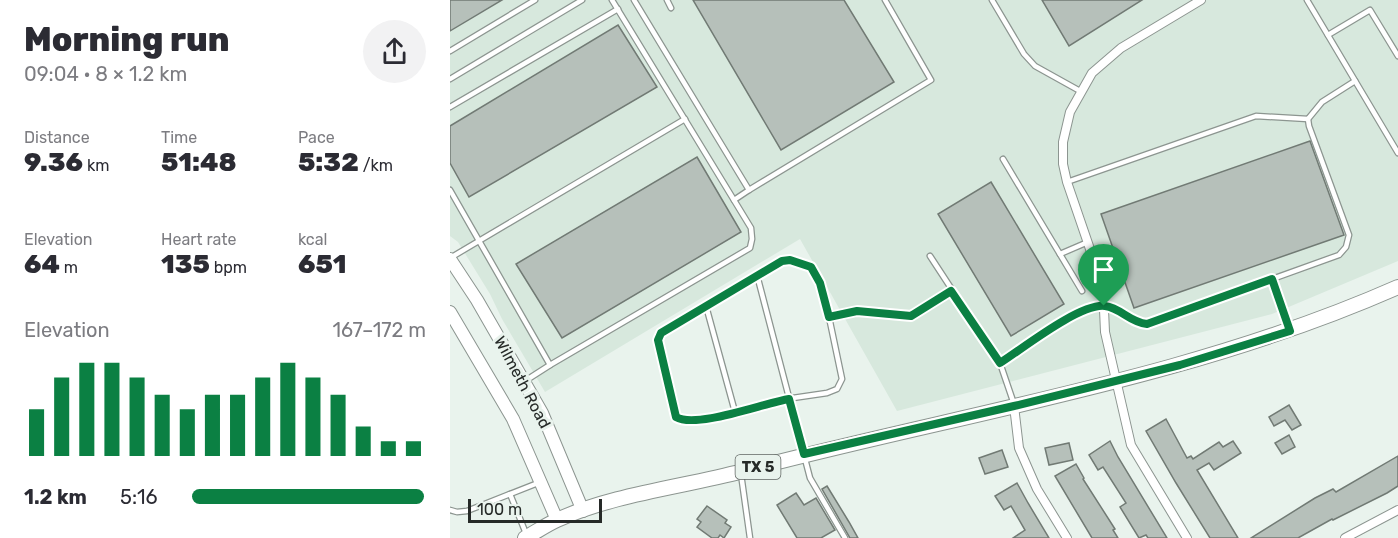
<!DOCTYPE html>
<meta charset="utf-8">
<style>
:root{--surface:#fff;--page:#f2f2f3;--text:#2b2b33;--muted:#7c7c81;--accent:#0b8043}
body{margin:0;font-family:Rubik,sans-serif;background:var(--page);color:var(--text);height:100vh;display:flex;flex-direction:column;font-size:22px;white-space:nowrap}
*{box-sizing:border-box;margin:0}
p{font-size:20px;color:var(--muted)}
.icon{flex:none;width:33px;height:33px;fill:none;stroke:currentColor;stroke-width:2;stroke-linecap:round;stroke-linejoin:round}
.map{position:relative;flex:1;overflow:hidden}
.side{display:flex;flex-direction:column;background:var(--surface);width:450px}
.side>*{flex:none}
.scale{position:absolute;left:18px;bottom:15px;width:134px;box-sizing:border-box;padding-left:6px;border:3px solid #262a28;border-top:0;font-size:16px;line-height:21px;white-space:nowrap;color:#262a28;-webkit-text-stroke:4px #e9f3ed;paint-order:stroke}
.pin{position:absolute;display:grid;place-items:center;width:51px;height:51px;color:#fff;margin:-62px -26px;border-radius:50% 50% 50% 0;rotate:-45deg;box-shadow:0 0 6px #0007}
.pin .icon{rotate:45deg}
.round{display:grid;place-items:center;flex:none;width:63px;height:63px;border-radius:32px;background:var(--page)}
.head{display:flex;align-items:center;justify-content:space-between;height:102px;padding:0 24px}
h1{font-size:33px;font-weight:800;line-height:45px}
.metrics{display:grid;grid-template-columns:repeat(3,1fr);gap:9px;height:102px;padding:6px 24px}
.metrics div{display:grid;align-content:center}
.metrics b{font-size:26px;font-weight:800}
.metrics small{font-size:16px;font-weight:400}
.metrics p{font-size:16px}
.chart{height:168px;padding:12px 24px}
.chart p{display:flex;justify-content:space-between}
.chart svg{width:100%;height:108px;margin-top:6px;stroke:var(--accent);stroke-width:6}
ul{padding:0 24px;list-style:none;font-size:20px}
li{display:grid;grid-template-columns:96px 72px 1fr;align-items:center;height:45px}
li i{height:15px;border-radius:8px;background:var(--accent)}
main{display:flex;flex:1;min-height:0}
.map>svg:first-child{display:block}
.built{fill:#d7e8dd}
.building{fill:#b6c0ba;stroke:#717a74;stroke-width:1.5}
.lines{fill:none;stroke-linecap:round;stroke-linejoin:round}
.lane-casing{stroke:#8c9590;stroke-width:7}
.street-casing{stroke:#8c9590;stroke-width:10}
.secondary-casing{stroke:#8c9590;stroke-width:14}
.primary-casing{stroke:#8c9590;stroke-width:16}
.lane{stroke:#fff;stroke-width:4.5}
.street{stroke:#fff;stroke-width:8}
.secondary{stroke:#fff;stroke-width:12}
.primary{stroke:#fff;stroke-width:14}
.route-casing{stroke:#fff;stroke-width:12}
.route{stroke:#0b8043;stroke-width:8}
.labels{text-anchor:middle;stroke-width:6;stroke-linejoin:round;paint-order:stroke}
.shield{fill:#e9f3ed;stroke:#606663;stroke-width:1.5}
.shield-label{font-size:15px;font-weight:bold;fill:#262a28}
.street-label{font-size:16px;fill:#262a28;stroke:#e9f3ed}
</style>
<main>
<section class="side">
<div class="head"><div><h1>Morning run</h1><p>09:04 · 8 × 1.2 km</p></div><a class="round"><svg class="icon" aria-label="share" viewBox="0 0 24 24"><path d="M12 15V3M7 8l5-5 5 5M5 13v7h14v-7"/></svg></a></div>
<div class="metrics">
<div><p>Distance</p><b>9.36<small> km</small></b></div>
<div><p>Time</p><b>51:48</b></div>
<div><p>Pace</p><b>5:32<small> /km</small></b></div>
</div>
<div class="metrics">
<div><p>Elevation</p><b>64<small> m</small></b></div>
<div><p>Heart rate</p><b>135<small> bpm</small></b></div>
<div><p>kcal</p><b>651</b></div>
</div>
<div class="chart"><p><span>Elevation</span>167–172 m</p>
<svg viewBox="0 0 160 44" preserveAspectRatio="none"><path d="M5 44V25M15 44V12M25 44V6M35 44V6M45 44V12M55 44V19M65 44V25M75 44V19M85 44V19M95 44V12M105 44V6M115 44V12M125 44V19M135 44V32M145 44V38M155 44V38"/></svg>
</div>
<ul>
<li><b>1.2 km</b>5:16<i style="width:99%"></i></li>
</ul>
</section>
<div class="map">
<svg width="948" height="538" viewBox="0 0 948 538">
<rect width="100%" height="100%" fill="#e9f3ed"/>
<!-- built -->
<polygon class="built" points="0,0 948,0 948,261 822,314 447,411 350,239 95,392 52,319 40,294 8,242 0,236"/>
<!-- building -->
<g class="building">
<polygon points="0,0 52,0 0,31"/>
<polygon points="243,0 394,0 444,82 331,150"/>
<polygon points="592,0 692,0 619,46"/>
<polygon points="168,25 207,87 19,197 0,163 0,126"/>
<polygon points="860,141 894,235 684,308 651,214"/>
<polygon points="247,157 291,232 112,338 66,264"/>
<polygon points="541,182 614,304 561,336 488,214"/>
<polygon points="839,405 851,425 842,430 835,420 824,426 819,417"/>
<polygon points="716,419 737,458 741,456 743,459 769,442 773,447 783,441 791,453 764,470 759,463 747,470 788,538 760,538 726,483 696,431"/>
<polygon points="839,435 845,447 832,454 825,443"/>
<polygon points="660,441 668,457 717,538 698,538 696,535 689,538 670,507 676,503 653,467 648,470 639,455"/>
<polygon points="619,443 623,460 599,465 595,448"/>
<polygon points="552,450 558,467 535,474 529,458"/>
<polygon points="948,456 948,486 937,493 883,520 882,519 848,538 801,538 865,498 883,489 886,492"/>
<polygon points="626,464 634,478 633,479 665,529 663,530 668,538 642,538 605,476"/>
<polygon points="567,483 578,503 599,538 563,538 575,530 561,506 554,510 545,496"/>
<polygon points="377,486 399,522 408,538 400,538 372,489"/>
<polygon points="346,493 354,505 366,498 385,530 371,538 347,538 327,505"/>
<polygon points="257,506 277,520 275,523 281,527 274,538 270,535 268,538 262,538 247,527 251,522 247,519"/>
</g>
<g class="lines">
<defs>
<g id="lane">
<polyline points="184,0 299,190 481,80 435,0"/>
<polyline points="217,0 221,8"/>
<polyline points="542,0 574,54 585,66 630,91"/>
<polyline points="857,0 948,153"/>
<polyline points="878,35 920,10 948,56"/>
<polyline points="0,51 85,0"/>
<polyline points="0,79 132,0"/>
<polyline points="0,107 168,9"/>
<polyline points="553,159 632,291"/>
<polyline points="617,182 806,116 858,119"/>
<polyline points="0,190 100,365 300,248 302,239 301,228 162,0"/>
<polyline points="284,200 299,190"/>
<polyline points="610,254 638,242"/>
<polyline points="480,256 550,363"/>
<polyline points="0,258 235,119"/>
<polyline points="307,275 360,478 395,538"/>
<polyline points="822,279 839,327"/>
<polyline points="256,306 285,412"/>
<path d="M379,317l13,62 -5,10 -10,4 -41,6 -78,20 -24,2 -8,-4 -18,-77 3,-7 121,-72c37,-3 39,27 47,56l28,-6 54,5 40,-25"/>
<polyline points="75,381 100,365"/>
<path d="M564,404l-14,-41c22,-14 79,-60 105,-57 16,2 24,16 42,18l192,-69 7,-8 3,-12 -40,-109 -1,-7 14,-17 33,-21"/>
<polyline points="291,474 300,538"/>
<polyline points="60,494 77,536"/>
<polyline points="0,510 7,512 17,511 88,483"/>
</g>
<g id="street">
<polyline points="564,406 569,448 587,489 617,538"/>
<polyline points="737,538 681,445 655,332 653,287 617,182 613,164 613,142 620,112 642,73 671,48 751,0"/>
<polyline points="895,538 948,510"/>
</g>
<g id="secondary">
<polyline points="0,259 27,300 92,413 133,511"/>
<polyline points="0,312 63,419 107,520"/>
</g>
<path id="primary" d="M75,538c11,-6 21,-13 32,-18 57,-26 126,-33 186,-49 219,-58 447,-92 655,-184"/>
</defs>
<!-- lane casing -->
<use href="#lane" class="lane-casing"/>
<!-- street casing -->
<use href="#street" class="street-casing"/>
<!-- secondary casing -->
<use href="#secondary" class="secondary-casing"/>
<!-- primary casing -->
<use href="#primary" class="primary-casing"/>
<!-- lane -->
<use href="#lane" class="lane"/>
<!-- street -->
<use href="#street" class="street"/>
<!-- secondary -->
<use href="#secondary" class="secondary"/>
<!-- primary -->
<use href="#primary" class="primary"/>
</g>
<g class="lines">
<defs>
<path id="route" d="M340,260l21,7 9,16 9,34 28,-6 54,5 40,-25 49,72c22,-14 80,-60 105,-57 16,2 24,16 42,18l125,-45 18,52 -110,34 -166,41 -210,48 -15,-55c-25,4 -93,30 -113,18l-18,-77 3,-7 121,-72z"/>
</defs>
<!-- route casing -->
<use href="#route" class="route-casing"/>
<!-- route -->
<use href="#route" class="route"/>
</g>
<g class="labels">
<!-- shield labels -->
<rect class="shield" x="285.5" y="455" width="45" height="24" rx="4.5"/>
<g class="shield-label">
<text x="308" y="472">TX 5</text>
</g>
<!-- street labels -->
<g class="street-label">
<text transform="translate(73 382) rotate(62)" y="6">Wilmeth Road</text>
</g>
</g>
</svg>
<div class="scale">100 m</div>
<div class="pin" style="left:654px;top:306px;background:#1e9e55"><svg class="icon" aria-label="arrive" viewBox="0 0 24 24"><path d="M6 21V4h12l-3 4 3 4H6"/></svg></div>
</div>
</main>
